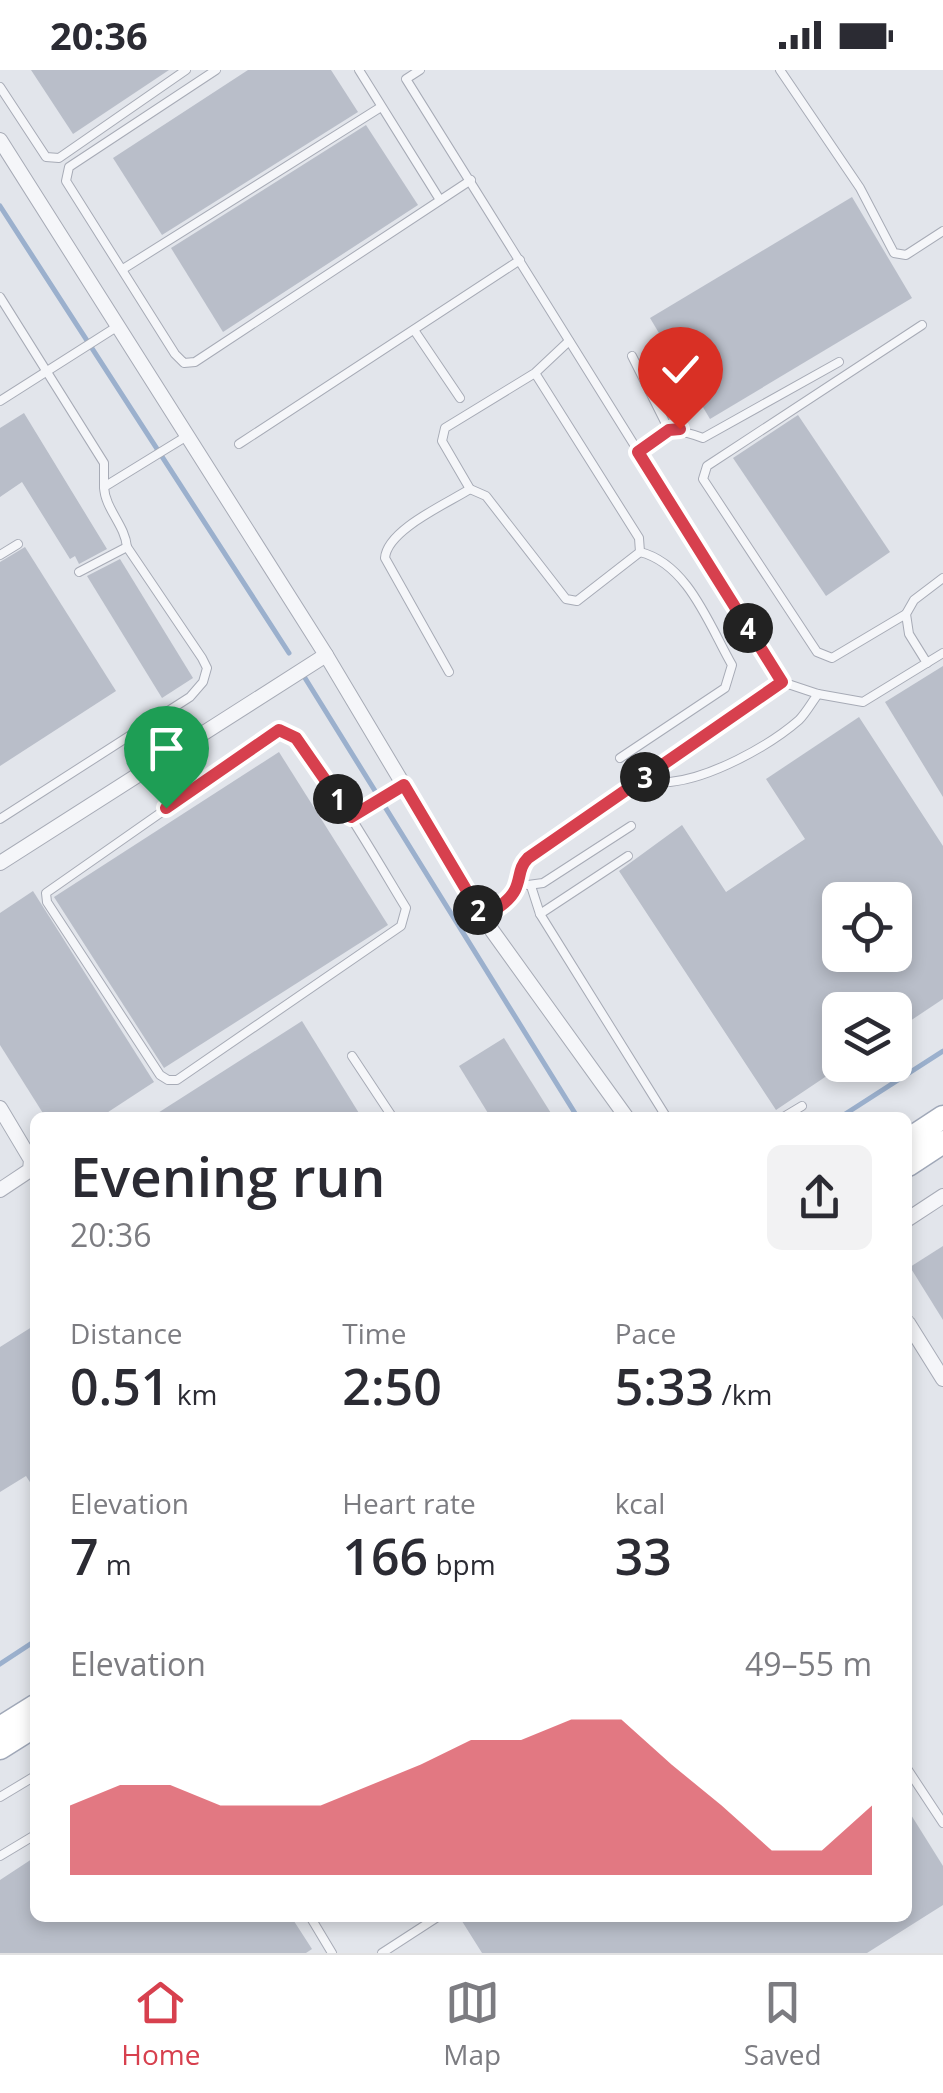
<!DOCTYPE html>
<meta charset="utf-8">
<style>
:root{--surface:#fff;--page:#f2f2f3;--text:#2b2b33;--muted:#7c7c81;--line:#e1e1e2;--accent:#d7404e}
body{margin:0;font-family:"Open Sans",sans-serif;background:var(--page);color:var(--text);height:100vh;display:flex;flex-direction:column;font-size:38px;white-space:nowrap}
*{box-sizing:border-box;margin:0}
p{font-size:32px;color:var(--muted)}
.icon{flex:none;width:55px;height:55px;fill:none;stroke:currentColor;stroke-width:2;stroke-linecap:round;stroke-linejoin:round}
.map{position:relative;flex:1;overflow:hidden}
.drawer{position:absolute;left:30px;top:1042px;width:882px;height:810px;display:flex;flex-direction:column;background:var(--surface);border-radius:15px;box-shadow:0 5px 15px #0003}
.drawer>*{flex:none}
.buttons{position:absolute;left:822px;top:812px;display:grid;gap:20px}
.buttons a{display:grid;place-items:center;width:90px;height:90px;border-radius:15px;background:var(--surface);box-shadow:0 5px 15px #0003;font-size:50px}
.pin{position:absolute;display:grid;place-items:center;width:85px;height:85px;color:#fff;margin:-102px -42px;border-radius:50% 50% 50% 0;rotate:-45deg;box-shadow:0 0 10px #0007}
.pin .icon{rotate:45deg}
.km{position:absolute;width:50px;height:50px;margin:-25px;border-radius:50%;background:#222;color:#fff;font-size:28px;line-height:50px;text-align:center}
.round{display:grid;place-items:center;flex:none;width:105px;height:105px;border-radius:15px;background:var(--page)}
.summary{display:flex;align-items:center;justify-content:space-between;height:170px;padding:0 40px}
h1{font-size:55px;font-weight:600;line-height:75px}
.stats{display:grid;grid-template-columns:repeat(3,1fr);gap:15px;height:170px;padding:10px 40px}
.stats div{display:grid;align-content:center}
.stats b{font-size:50px;font-weight:600}
.stats small{font-size:28px;font-weight:400}
.stats p{font-size:28px}
.chart{height:280px;padding:20px 40px}
.chart p{display:flex;justify-content:space-between}
.chart svg{width:100%;height:180px;margin-top:10px;fill:var(--accent);opacity:.7}
.status{display:flex;justify-content:space-between;align-items:center;height:70px;padding:0 50px;background:var(--surface);direction:ltr}
.status svg{height:28px;fill:currentColor}
.tabs{display:flex;justify-content:space-around;align-items:center;height:140px;border-top:2px solid var(--line);background:var(--surface);font-size:28px;color:var(--muted)}
.tabs a{display:grid;justify-items:center;gap:5px}
.tabs .on{color:var(--accent)}
.map>svg:first-child{display:block}
.lines{fill:none;stroke-linecap:round;stroke-linejoin:round}
.stream{stroke:#9bb0cd;stroke-width:5}
.building{fill:#b9bec9;fill-rule:evenodd}
.service-casing{stroke:#a7abb6;stroke-width:10}
.minor-casing{stroke:#a7abb6;stroke-width:16}
.primary-casing{stroke:#a0a8b8;stroke-width:25}
.service{stroke:#f5f6f9;stroke-width:8}
.minor{stroke:#f5f6f9;stroke-width:14}
.primary{stroke:#fff;stroke-width:22}
.route-casing{stroke:#fff;stroke-width:20}
.route{stroke:#d7404e;stroke-width:12}
</style>
<div class="status"><b>20:36</b><svg viewBox="0 0 49 12"><path d="M0 12V9h3v3zM5 12V6h3v6zM10 12V3h3v9zM15 12V0h3v12zM26 1h20v11H26zM47 4h2v5h-2z"/></svg></div>
<div class="map">
<svg width="943" height="1883" viewBox="0 0 943 1883">
<rect width="100%" height="100%" fill="#e2e5eb"/>
<g class="lines">
<!-- stream -->
<g class="stream">
<polyline points="0,136 289,583"/>
<polyline points="305,608 578,1048"/>
<polyline points="839,1048 943,981"/>
<polyline points="0,1594 35,1571"/>
</g>
</g>
<!-- building -->
<g class="building">
<polygon points="31,0 169,0 73,64"/>
<polygon points="248,0 331,0 358,42 162,165 113,88"/>
<polygon points="366,55 418,135 223,262 171,178"/>
<polygon points="852,127 912,228 710,349 650,248"/>
<polygon points="24,343 107,479 79,494 75,486 70,489 22,412 0,427 0,358"/>
<polygon points="798,345 890,482 826,526 733,388"/>
<polygon points="25,477 116,621 0,696 0,492"/>
<polygon points="120,489 193,608 162,628 87,506"/>
<polygon points="943,596 943,727 885,632"/>
<path d="M859,647l84,129v153l-48,32v-21h-55v57l-64,43 -157,-239 63,-46 44,67 79,-53 -39,-60zM840,830h55v55h-55z"/>
<polygon points="279,682 388,855 164,998 54,827"/>
<polygon points="33,821 154,1012 99,1048 46,1048 0,975 0,843"/>
<polygon points="302,951 362,1048 150,1048"/>
<polygon points="504,968 554,1048 491,1048 459,996"/>
<polygon points="943,1176 943,1250 910,1197"/>
<polygon points="35,1255 35,1420 26,1406 0,1422 0,1277"/>
<polygon points="908,1740 943,1796 943,1835 867,1883 482,1883 460,1848 908,1848"/>
<polygon points="35,1787 35,1848 292,1848 312,1879 306,1883 0,1883 0,1810"/>
</g>
<g class="lines">
<defs>
<g id="service">
<polyline points="216,0 69,97 66,111 175,284 184,293 195,292 471,110"/>
<polyline points="359,0 440,130"/>
<polyline points="420,0 406,9 782,612 528,789 521,795 513,825 483,848"/>
<polyline points="780,0 860,118 894,183 906,185 943,161"/>
<polyline points="0,17 46,87 59,88 186,0"/>
<polyline points="123,199 381,37"/>
<polyline points="0,227 104,393 104,417"/>
<polyline points="414,260 460,328"/>
<polyline points="632,286 669,360"/>
<polyline points="535,303 639,468 640,482 577,531 566,529 486,426 470,419 442,371 445,358 535,303 569,271"/>
<polyline points="0,331 118,256"/>
<polyline points="239,374 520,190"/>
<path d="M638,382c28,-20 31,-27 65,-14l136,-76"/>
<polyline points="0,485 18,474"/>
<path d="M79,502l48,-25c-2,-22 -22,-38 -23,-60l83,-51"/>
<polyline points="906,544 832,588 817,582 703,409 707,396 922,255"/>
<polyline points="927,593 909,564 906,544 914,530 943,508"/>
<path d="M449,602l-64,-114c2,-28 61,-54 85,-69"/>
<polyline points="782,612 818,624 863,632 943,583"/>
<path d="M279,660c28,5 108,148 127,178l-5,18 -224,154h-9l-8,-5 -113,-173 -1,-9z"/>
<path d="M620,688l105,-70 7,-23c-23,-40 -44,-101 -92,-113"/>
<path d="M670,712c40,-4 98,-35 129,-62 7,-7 13,-18 19,-26"/>
<polyline points="351,747 404,715"/>
<polyline points="0,749 190,627 203,612 207,598 202,588 127,477"/>
<polyline points="528,815 543,813 631,756"/>
<polyline points="531,816 540,844 667,1048"/>
<polyline points="540,844 628,786"/>
<polyline points="352,986 393,1048"/>
<polyline points="782,1048 802,1036"/>
<polyline points="908,1700 943,1753"/>
<polyline points="0,1727 35,1706"/>
<polyline points="0,1786 35,1765"/>
<polyline points="311,1848 332,1883"/>
<polyline points="382,1883 436,1848"/>
</g>
<g id="minor">
<polyline points="0,70 326,585 483,848 627,1048"/>
<polyline points="0,793 326,585"/>
<polyline points="0,1038 31,1090 30,1100 0,1120"/>
<polyline points="908,1149 943,1126"/>
<polyline points="908,1253 943,1309"/>
</g>
<g id="primary">
<polyline points="908,1070 943,1047"/>
<polyline points="908,1095 943,1072"/>
<polyline points="0,1658 35,1636"/>
<polyline points="0,1678 35,1656"/>
</g>
</defs>
<!-- service casing -->
<use href="#service" class="service-casing"/>
<!-- minor casing -->
<use href="#minor" class="minor-casing"/>
<!-- primary casing -->
<use href="#primary" class="primary-casing"/>
<!-- service -->
<use href="#service" class="service"/>
<!-- minor -->
<use href="#minor" class="minor"/>
<!-- primary -->
<use href="#primary" class="primary"/>
</g>
<g class="lines">
<defs>
<path id="route" d="M166,738l113,-78 17,8 55,79 53,-32 79,133c11,-8 26,-16 32,-28 6,-12 3,-22 13,-32l254,-176 -144,-230 31,-22 11,-1"/>
</defs>
<!-- route casing -->
<use href="#route" class="route-casing"/>
<!-- route -->
<use href="#route" class="route"/>
</g>
</svg>
<div class="buttons">
<a><svg class="icon" aria-label="locate" viewBox="0 0 24 24"><circle cx="12" cy="12" r="6"/><path d="M12 2v4M12 18v4M2 12h4M18 12h4"/></svg></a>
<a><svg class="icon" aria-label="layers" viewBox="0 0 24 24"><path d="M12 4l9 5-9 5-9-5zM3 14l9 5 9-5"/></svg></a>
</div>
<div class="pin" style="left:166px;top:738px;background:#1e9e55"><svg class="icon" aria-label="arrive" viewBox="0 0 24 24"><path d="M6 21V4h12l-3 4 3 4H6"/></svg></div>
<div class="pin" style="left:680px;top:359px;background:#d93025"><svg class="icon" aria-label="check" viewBox="0 0 24 24"><path d="M5 12l5 5 9-10"/></svg></div>
<b class="km" style="left:338px;top:729px">1</b>
<b class="km" style="left:478px;top:840px">2</b>
<b class="km" style="left:645px;top:707px">3</b>
<b class="km" style="left:748px;top:558px">4</b>
<section class="drawer">
<div class="summary"><div><h1>Evening run</h1><p>20:36</p></div><a class="round"><svg class="icon" aria-label="share" viewBox="0 0 24 24"><path d="M12 15V3M7 8l5-5 5 5M5 13v7h14v-7"/></svg></a></div>
<div class="stats">
<div><p>Distance</p><b>0.51<small> km</small></b></div>
<div><p>Time</p><b>2:50</b></div>
<div><p>Pace</p><b>5:33<small> /km</small></b></div>
</div>
<div class="stats">
<div><p>Elevation</p><b>7<small> m</small></b></div>
<div><p>Heart rate</p><b>166<small> bpm</small></b></div>
<div><p>kcal</p><b>33</b></div>
</div>
<div class="chart"><p><span>Elevation</span>49–55 m</p>
<svg viewBox="0 0 160 44" preserveAspectRatio="none"><path d="M0 44V27L10 22L20 22L30 27L40 27L50 27L60 22L70 17L80 11L90 11L100 6L110 6L120 17L130 27L140 38L150 38L160 27V44z"/></svg>
</div>
</section>
</div>
<nav class="tabs">
<a class="on"><svg class="icon" aria-label="home" viewBox="0 0 24 24"><path d="M3 11l9-7 9 7M6 9v11h12V9"/></svg>Home</a>
<a><svg class="icon" aria-label="map" viewBox="0 0 24 24"><path d="M3 6l6-2 6 2 6-2v14l-6 2-6-2-6 2zM9 4v14M15 6v14"/></svg>Map</a>
<a><svg class="icon" aria-label="saved" viewBox="0 0 24 24"><path d="M7 4h10v16l-5-4-5 4z"/></svg>Saved</a>
</nav>
